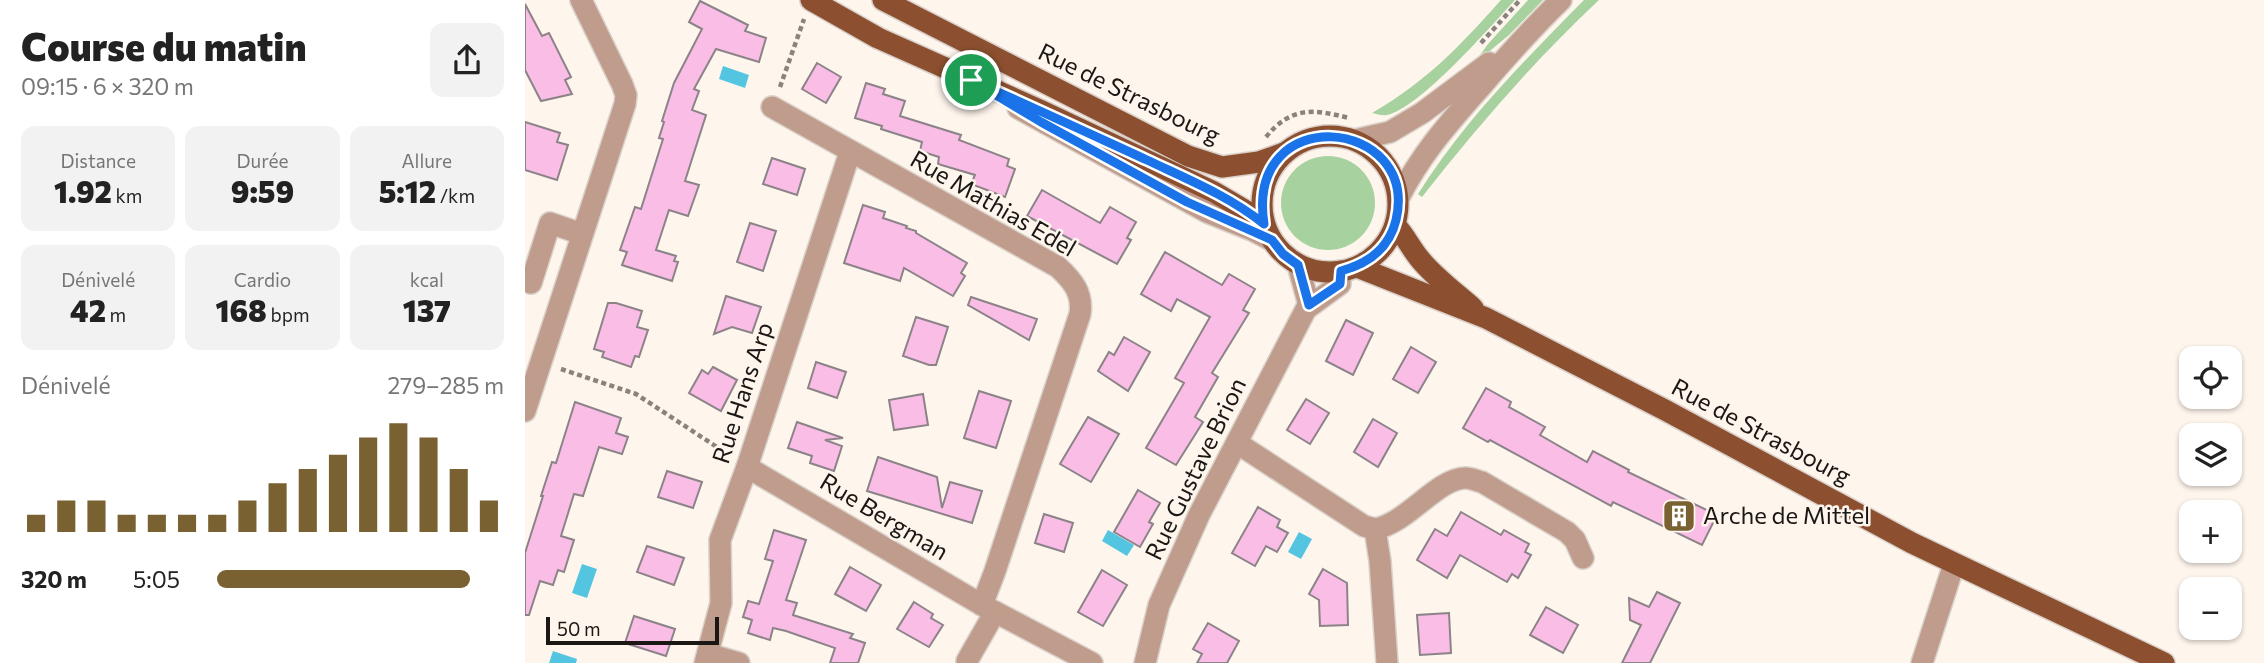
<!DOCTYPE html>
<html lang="fr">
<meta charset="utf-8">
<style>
:root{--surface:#fff;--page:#f2f2f2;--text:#222;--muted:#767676;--accent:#796132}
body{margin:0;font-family:Commissioner,sans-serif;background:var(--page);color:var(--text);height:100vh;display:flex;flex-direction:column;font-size:26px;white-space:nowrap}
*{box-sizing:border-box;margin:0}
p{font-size:23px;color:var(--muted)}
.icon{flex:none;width:38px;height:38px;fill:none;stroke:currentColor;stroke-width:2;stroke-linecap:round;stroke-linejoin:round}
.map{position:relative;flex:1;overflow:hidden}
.side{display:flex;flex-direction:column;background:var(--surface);width:525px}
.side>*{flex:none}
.tools{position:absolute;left:1654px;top:346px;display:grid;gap:14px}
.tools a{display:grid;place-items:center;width:63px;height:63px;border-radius:14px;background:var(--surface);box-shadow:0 2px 5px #0004;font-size:35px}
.scale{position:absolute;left:21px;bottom:18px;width:173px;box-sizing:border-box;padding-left:7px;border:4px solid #1a1714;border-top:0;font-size:19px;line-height:24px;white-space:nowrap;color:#1a1714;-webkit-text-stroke:5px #fef5ed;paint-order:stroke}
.pin{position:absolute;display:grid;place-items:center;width:60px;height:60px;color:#fff;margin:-30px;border:4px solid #fff;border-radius:50%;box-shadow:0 2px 7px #0007}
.round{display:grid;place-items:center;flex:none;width:74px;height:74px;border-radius:14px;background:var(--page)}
.summary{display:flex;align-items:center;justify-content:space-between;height:119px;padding:0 21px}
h1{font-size:38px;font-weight:800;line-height:52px}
.metrics{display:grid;grid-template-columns:repeat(3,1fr);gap:10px;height:119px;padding:7px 21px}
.metrics div{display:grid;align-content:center;border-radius:14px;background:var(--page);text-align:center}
.metrics b{font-size:30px;font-weight:800}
.metrics small{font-size:19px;font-weight:400}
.metrics p{font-size:19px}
.chart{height:196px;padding:14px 21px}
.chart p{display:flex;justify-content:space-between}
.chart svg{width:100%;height:126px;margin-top:7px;stroke:var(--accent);stroke-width:6}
ul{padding:0 21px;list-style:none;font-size:23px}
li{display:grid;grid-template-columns:112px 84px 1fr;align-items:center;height:52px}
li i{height:18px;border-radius:9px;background:var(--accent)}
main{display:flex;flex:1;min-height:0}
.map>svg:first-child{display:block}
.green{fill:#a7d19e}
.water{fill:#54c5e1}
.building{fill:#fabde6;stroke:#8c8389;stroke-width:2}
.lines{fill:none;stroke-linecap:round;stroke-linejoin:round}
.minor-casing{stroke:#dad1ca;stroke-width:24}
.major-casing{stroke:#dad1ca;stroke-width:24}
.path{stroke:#89837e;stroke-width:4.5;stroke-dasharray:5 3.5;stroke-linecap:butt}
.minor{stroke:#bf9c8b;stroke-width:21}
.major{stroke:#8c5030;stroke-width:21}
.route-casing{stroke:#fff;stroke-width:14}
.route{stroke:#1a73e8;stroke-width:9}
.labels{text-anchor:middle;stroke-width:5;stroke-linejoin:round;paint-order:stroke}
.street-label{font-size:24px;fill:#1a1714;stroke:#fef5ed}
.poi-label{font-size:24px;fill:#1a1714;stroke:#fef5ed;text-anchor:start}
</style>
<main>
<section class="side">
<div class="summary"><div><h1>Course du matin</h1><p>09:15 · 6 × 320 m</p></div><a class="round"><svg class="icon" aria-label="share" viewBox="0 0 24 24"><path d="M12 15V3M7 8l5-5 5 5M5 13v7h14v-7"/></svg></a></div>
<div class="metrics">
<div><p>Distance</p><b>1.92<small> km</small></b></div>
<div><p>Durée</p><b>9:59</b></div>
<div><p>Allure</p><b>5:12<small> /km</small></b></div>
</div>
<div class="metrics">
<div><p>Dénivelé</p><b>42<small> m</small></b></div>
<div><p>Cardio</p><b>168<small> bpm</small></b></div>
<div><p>kcal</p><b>137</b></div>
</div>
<div class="chart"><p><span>Dénivelé</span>279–285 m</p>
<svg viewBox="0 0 160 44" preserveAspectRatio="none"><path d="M5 44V38M15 44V33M25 44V33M35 44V38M45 44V38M55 44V38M65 44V38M75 44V33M85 44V27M95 44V22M105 44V17M115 44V11M125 44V6M135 44V11M145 44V22M155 44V33"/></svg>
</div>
<ul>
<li><b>320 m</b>5:05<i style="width:88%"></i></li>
</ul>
</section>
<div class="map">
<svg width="1739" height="663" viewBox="0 0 1739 663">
<rect width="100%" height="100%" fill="#fef5ed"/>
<!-- green -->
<g class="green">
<path d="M976,0h14c-24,26 -95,108 -128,115 -4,1 -10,-1 -15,-2 55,-32 87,-66 129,-113z"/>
<polygon points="1003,0 1018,0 984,35 948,65 963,44"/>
<path d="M1059,0h15c-65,61 -122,127 -177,197l-4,-3c46,-73 106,-133 166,-194z"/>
<circle cx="803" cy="203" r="47"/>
</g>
<!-- water -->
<g class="water">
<polygon points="198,66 224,75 220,88 194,79"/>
<polygon points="583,530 609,545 602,556 577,541"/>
<polygon points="774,532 787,539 776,559 763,552"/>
<polygon points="57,564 72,569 62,598 47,593"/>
<polygon points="28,651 52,659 51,663 24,663"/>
</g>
<!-- building -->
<g class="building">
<polygon points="175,1 223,25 220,31 241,38 234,62 191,49 169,89 174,91 167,110 181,115 160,181 174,185 163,216 144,210 131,250 151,256 149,261 153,262 147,281 97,265 102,252 95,250 110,207 116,209 138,139 134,138 139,122 137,121 149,83 177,29 164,22"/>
<polygon points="0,4 17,36 24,33 46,77 40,80 47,94 16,101 0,70"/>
<polygon points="292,63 316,77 301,103 277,89"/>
<polygon points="341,83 360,89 358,94 380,101 375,116 436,135 434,140 484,159 482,166 490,169 480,197 446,184 450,175 413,164 414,157 395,151 397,142 356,129 357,126 330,118"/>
<polygon points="0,122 35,133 32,142 43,145 32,180 0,170"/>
<polygon points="247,158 280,169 272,195 238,184"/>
<polygon points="517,190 575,223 585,207 611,222 602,238 606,240 592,264 502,216"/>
<polygon points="338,205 360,212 358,218 382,226 381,228 391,231 391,233 442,263 436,273 440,276 428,296 379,268 375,281 319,263"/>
<polygon points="225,223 251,231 238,271 212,262"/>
<polygon points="640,252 697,285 704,274 730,289 718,310 724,313 687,373 693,377 670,417 678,422 651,465 621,448 659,383 650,378 685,317 652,299 646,311 616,294"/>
<polygon points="201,296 236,307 227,333 207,327 189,334"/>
<polygon points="446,297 512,319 504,340 443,305"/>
<polygon points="83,303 91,303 117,311 112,327 123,330 114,357 110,356 106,367 77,357 79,352 69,349"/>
<polygon points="391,317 423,327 411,365 404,365 378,356"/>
<polygon points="821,320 848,333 828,375 801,361"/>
<polygon points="599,337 625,352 603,391 573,371 584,352 589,355"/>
<polygon points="886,347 911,362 893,393 868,379"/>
<polygon points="291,362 321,372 312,398 283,388"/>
<polygon points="188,367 212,380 196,411 164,393 177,370 183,374"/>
<polygon points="961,388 986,402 984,407 1020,427 1015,435 1062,462 1068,451 1104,470 1103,472 1192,515 1177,545 1088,502 1086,506 965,440 963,442 938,428"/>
<polygon points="454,391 486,401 471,448 439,438"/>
<polygon points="398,394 403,425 369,430 364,400"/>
<polygon points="781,399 804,413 785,444 762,430"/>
<polygon points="50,402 96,418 91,433 103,437 97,454 74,447 58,496 49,494 36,536 49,540 39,572 33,570 28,585 15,581 4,615 0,615 0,553 18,496 16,496 27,462 31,463"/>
<polygon points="563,417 594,434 566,482 535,464"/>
<polygon points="848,419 872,433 853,467 829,452"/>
<polygon points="272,422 318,438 300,440 317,446 309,471 285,463 287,456 263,448"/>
<polygon points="353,457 412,477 417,508 425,482 457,491 447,523 342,491"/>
<polygon points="142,471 177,482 168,508 133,497"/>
<polygon points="613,490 635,503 624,522 628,524 615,547 589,532"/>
<polygon points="733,507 755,520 752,527 763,533 752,552 741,546 730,566 707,553"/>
<polygon points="936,512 976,535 979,530 1004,544 1000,552 1006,555 993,578 987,574 982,582 935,555 922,578 892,560 910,529 922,536"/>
<polygon points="519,514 548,523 539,552 510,543"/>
<polygon points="249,530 281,540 261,600 272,603 268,615 328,634 325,638 340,643 333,663 305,663 310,648 261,631 248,628 245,640 223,633 227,620 218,617 223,601 234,604 248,561 240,559"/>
<polygon points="122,546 159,558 149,585 112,572"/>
<polygon points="325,567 356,585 341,611 310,594"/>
<polygon points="798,569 822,583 823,625 795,626 794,600 784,594"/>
<polygon points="577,570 602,585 578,626 553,612"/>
<polygon points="1132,592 1155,603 1125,663 1097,663 1116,625 1105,620 1104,598 1124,607"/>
<polygon points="389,602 408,614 406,618 418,625 404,647 372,629"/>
<polygon points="1021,607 1053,625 1038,653 1005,635"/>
<polygon points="924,613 926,653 895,655 892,615"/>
<polygon points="109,616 150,629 141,656 100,643"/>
<polygon points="683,623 714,641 702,663 672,663 677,654 668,649"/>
</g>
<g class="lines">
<defs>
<g id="minor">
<path d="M247,107l286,160c15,14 25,26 22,47l-85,257 -13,34"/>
<polyline points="493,108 682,212 727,230 746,240"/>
<polyline points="830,140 865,132 897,113 964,63"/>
<path d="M873,199c24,-47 52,-77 86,-116 25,-29 50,-57 77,-83"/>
<polyline points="773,265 784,305"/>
<polyline points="6,283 25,223 57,234"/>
<polyline points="0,411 100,104 101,95 97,84 56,0"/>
<polyline points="712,443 839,526 850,529 855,561 862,663"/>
<polyline points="222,467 457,605 567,663"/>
<path d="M850,529c33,-6 62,-51 91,-51 5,0 11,3 16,4l85,50 8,8 8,18"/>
<polyline points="183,654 214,663"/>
<polyline points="442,661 470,612"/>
<polyline points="180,663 196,603 195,540 222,467 325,152"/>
<polyline points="620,663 634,605 674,515 781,309 815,284 815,271"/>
<polyline points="1397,663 1429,564"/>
</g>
<g id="major">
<polyline points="286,0 353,38 517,111 689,192 723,212 739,224"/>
<polyline points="358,0 663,156 697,167 734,162 759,153"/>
<circle cx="805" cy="204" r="68"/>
<path d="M870,225c10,10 15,22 24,33 15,19 36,34 54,50"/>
<polyline points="832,267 961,318 1140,410 1387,543 1639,663"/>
</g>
</defs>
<!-- minor casing -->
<use href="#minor" class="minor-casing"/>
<!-- major casing -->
<use href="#major" class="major-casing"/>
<!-- path -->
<g class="path">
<polyline points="956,43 995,0"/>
<polyline points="255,87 279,19"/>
<path d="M741,137c25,-31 48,-28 83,-19"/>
<polyline points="36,369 111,394 204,455"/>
</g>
<!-- minor -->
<use href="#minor" class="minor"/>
<!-- major -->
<use href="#major" class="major"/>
</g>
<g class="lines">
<defs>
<path id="route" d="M446,80c59,26 117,53 176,80 40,19 82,36 117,64 -19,-124 156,-107 132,-4 -7,29 -29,44 -55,51l-1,13 -31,21 -11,-40 -15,-11 -11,-14 -85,-38 -146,-80z"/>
</defs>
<!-- route casing -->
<use href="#route" class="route-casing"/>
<!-- route -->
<use href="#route" class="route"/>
</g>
<!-- icons -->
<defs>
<symbol id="building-square" viewBox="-11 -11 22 22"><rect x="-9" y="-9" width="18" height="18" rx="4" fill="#796132" stroke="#fef5ed"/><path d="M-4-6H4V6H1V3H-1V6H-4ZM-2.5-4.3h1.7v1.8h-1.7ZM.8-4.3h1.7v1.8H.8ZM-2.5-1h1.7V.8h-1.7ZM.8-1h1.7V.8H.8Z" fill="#fff"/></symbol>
</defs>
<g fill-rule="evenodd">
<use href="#building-square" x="1135" y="497" width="38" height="38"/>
</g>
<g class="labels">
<!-- street labels -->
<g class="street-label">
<text transform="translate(604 94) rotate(26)" y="8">Rue de Strasbourg</text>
<text transform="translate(468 204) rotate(30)" y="8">Rue Mathias Edel</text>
<text transform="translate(218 393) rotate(-72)" y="8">Rue Hans Arp</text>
<text transform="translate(1236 432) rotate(28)" y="8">Rue de Strasbourg</text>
<text transform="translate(671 469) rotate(-64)" y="8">Rue Gustave Brion</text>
<text transform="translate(359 517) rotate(31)" y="8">Rue Bergman</text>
</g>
<!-- poi labels -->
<g class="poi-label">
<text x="1178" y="524">Arche de Mittel</text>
</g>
</g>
</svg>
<div class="tools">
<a><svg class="icon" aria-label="locate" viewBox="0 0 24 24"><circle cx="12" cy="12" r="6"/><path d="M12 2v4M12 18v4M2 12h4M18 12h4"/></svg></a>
<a><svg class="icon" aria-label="layers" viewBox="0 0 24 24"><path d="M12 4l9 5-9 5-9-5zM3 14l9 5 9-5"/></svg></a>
<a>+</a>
<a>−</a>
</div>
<div class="scale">50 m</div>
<div class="pin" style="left:446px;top:80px;background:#1e9e55"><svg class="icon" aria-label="arrive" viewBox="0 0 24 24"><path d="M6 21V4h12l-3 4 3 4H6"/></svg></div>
</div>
</main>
